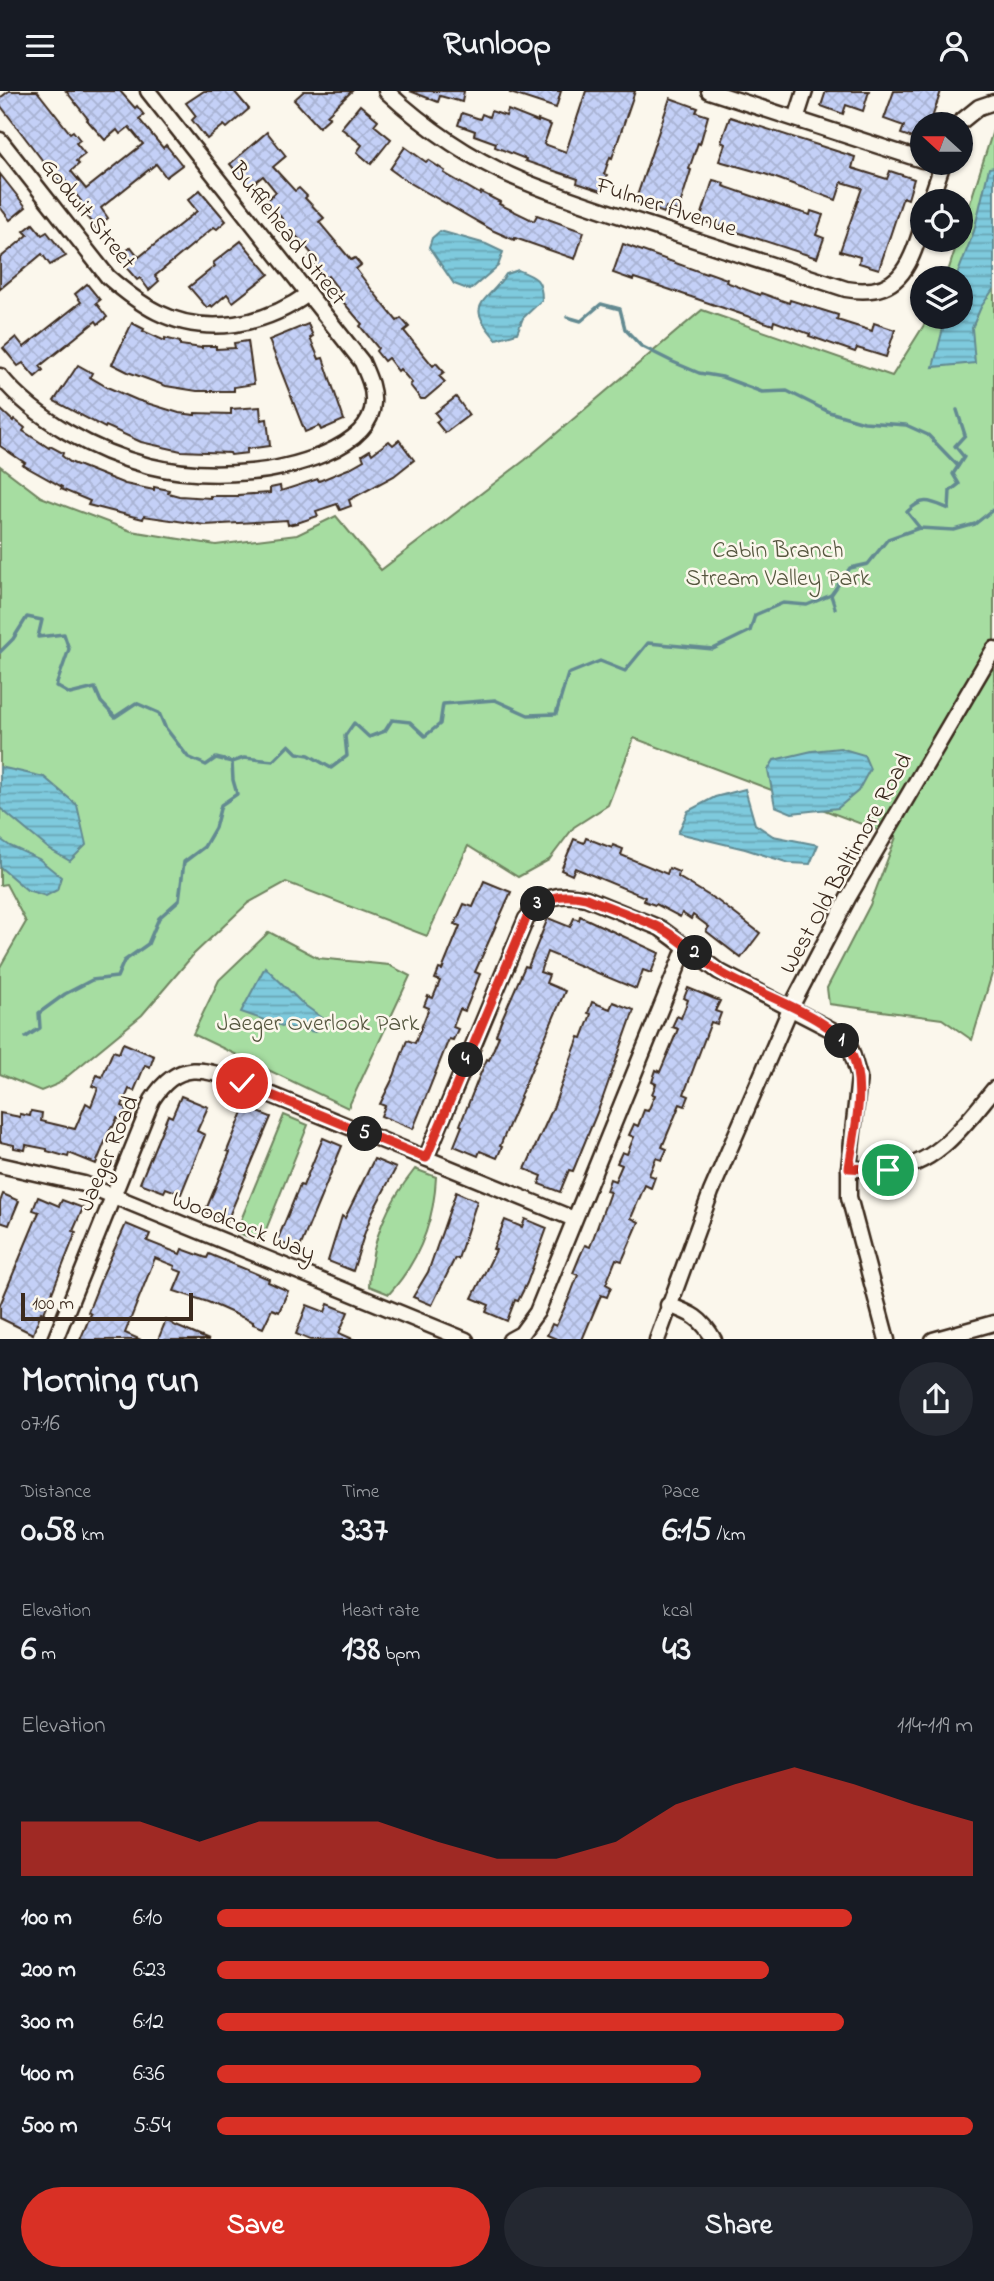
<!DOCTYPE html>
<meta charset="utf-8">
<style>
:root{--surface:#171b24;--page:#242831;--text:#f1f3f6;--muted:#9ea1a6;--accent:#d93025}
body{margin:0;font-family:"Indie Flower",sans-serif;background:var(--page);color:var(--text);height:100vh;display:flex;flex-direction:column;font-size:26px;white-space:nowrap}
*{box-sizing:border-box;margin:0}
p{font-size:23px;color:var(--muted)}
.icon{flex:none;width:38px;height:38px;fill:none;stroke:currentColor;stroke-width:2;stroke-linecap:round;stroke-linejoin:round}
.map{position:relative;height:1248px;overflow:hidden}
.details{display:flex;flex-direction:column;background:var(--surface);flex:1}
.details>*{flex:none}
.needle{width:46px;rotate:291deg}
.buttons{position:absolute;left:910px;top:21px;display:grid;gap:14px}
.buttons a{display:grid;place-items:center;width:63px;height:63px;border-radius:50%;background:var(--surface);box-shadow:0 2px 5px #0004;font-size:35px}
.scale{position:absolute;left:21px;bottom:18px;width:172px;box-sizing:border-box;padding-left:7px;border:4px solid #3b2a1e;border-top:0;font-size:19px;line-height:24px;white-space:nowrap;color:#3b2a1e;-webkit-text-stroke:5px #fbf7ec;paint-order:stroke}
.pin{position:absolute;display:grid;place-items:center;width:60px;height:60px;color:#fff;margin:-30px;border:4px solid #fff;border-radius:50%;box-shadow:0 2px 7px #0007}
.km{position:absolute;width:35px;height:35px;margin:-18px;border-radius:50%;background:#222;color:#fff;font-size:19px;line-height:35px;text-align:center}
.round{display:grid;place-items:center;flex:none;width:74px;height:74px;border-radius:37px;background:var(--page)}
.summary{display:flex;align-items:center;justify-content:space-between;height:119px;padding:0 21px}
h1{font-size:38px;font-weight:800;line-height:52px}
.figures{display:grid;grid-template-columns:repeat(3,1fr);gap:10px;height:119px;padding:7px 21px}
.figures div{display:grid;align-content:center}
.figures b{font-size:35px;font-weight:800}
.figures small{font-size:19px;font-weight:400}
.figures p{font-size:19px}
.chart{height:196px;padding:14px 21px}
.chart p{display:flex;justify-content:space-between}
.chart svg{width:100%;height:126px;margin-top:7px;fill:var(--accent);opacity:.7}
.button{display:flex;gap:14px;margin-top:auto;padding:14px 21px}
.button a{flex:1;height:80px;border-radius:42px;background:var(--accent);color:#fff;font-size:28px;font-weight:800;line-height:80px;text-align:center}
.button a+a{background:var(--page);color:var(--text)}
ul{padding:0 21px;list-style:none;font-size:23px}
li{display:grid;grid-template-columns:112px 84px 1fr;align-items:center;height:52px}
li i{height:18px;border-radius:9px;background:var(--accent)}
header{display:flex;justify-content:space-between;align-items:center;height:91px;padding:0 21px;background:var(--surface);font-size:32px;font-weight:800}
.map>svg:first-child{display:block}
.park{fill:#a6dda1;stroke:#708460;stroke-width:2}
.water{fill:url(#water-rules);stroke:#638a91;stroke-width:2}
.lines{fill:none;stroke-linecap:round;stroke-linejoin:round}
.stream{stroke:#638a91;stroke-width:3.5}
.building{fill:url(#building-cross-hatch);stroke:#3b2a1e;stroke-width:2}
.minor-casing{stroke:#3b2a1e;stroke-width:19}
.minor{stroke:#fbf7ec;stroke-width:14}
.route-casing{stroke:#fff;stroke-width:14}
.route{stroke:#d93025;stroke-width:9}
.labels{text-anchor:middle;stroke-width:5;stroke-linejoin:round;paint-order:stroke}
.street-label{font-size:24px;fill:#3b2a1e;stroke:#fbf7ec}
.park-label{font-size:24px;fill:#56573f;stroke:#fbf7ec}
</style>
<header><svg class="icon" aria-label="menu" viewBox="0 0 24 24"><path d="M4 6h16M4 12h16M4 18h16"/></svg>Runloop<svg class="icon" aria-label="person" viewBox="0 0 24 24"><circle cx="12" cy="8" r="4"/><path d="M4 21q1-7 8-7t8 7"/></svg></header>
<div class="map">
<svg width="994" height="1249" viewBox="0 0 994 1249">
<defs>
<pattern id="water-rules" width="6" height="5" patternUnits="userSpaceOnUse" patternTransform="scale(1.75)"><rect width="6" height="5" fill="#7ecadd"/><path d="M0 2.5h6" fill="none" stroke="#68a4b3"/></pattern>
<pattern id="building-cross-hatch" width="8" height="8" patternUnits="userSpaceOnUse" patternTransform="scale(1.75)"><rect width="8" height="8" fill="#c4d0f7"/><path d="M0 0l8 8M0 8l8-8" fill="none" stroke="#a9b3d3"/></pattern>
</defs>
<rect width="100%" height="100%" fill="#fbf7ec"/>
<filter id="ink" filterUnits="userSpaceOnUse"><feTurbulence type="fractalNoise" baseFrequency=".0143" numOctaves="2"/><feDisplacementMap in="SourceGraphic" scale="14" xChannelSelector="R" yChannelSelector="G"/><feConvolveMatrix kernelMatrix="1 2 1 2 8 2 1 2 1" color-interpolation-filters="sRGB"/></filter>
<g filter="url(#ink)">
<!-- park -->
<g class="park">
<polygon points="994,36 994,876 972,949 942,928 829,913 827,897 870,814 896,746 634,647 608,714 574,736 549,769 518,786 468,755 427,845 286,791 248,812 194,863 142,924 58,993 41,1000 0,983 0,876 26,831 6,793 0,794 0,375 41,406 131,440 216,454 297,444 336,425 381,479 525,369 702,219 892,285 929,226 961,226 961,187 946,187 958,149 961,149 961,141"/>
<polygon points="269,841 318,867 389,874 410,885 348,1017 193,943 219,889"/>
<polygon points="284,1024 308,1034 261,1151 236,1141"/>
<path d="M415,1078l21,8c-2,45 -16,83 -47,117l-20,-8c2,-46 18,-82 46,-117z"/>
</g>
<!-- water -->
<g class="water">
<polygon points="994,76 994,197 981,216 972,237 975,272 933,276 946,226 961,226 961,187 956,187 974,140 989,77"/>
<polygon points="440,140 486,153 503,161 498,175 470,199 454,193 429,156 432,147"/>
<path d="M518,179c18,7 24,9 24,30l-19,18 -6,15 -21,6c-33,-37 -10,-34 10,-65z"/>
<polygon points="840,657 864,664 870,678 858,700 838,717 792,722 775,715 768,679 774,669 812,660"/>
<polygon points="0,676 44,686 77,714 86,754 70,770 49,758 0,717"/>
<polygon points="745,698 755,733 773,745 818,754 810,773 789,772 745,758 678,742 688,720 715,706"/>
<polygon points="0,748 10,755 39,768 61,786 57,799 46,805 27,799 0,776"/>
<polygon points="265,876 303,913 328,931 315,941 282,935 241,921"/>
</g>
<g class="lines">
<!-- stream -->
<g class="stream">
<polyline points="567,226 581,230 601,213 620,218 625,238 641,255 673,271 699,282 722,286 762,301 787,300 829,321 864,331 906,334 928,344 958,375"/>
<path d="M919,436l-12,-15c16,-16 23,-11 42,-3l1,-18 9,-7 -6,-10 11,-17 -9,-11 10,-11 -8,-25"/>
<polyline points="831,504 835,517"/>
<polyline points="0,561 13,548 27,526 42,529 38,546 64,543 69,558 56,595 70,603 95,597 101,611 115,626 136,612 159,622 165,636 188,666 206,674 216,667 232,671"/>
<polyline points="26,946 40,937 39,922 65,903 92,889 117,886 124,870 148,853 159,827 179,809 184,771 204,756 215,737 221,714 237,703 233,689 232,671 244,667 273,670 289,654 297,662 309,664 331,677 347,665 345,645 354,632 369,646 385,640 392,629 410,631 425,645 440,633 443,613 495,609 528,624 556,623 568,583 600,570 625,580 648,552 713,558 750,540 755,524 783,512 807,514 831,504 850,477 868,473 888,448 919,437 954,439 975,433 994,418"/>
</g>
</g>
<!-- building -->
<g class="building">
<polygon points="9,0 37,0 70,42 73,40 80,49 76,52 85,63 76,70 79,73 71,80 86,98 143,53 129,36 120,43 117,39 105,49 87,29 88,28 66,0 120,0 135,17 137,15 144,24 139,28 163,57 166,54 182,74 166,86 156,73 101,117 108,127 96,137 77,114 81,110 63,87 59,91 0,14 0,7"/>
<polygon points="204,0 234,0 249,18 227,37 224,34 207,48 192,29 196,25 186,12"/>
<polygon points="304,0 352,0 327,24 330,26 319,36 294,9"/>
<polygon points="410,0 464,0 462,11 440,5 438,11"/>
<polygon points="511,0 561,0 556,17 510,2"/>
<polygon points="586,0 635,0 612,67 610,66 604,83 607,84 601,100 577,92 578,88 525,70 526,68 495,56 496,52 474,44 475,40 458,34 462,22 480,28 482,23 489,26 491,20 506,25 508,19 538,31 538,29 551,34 544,53 566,61"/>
<polygon points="826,0 869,0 863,20 846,14 843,23 821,15"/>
<polygon points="894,0 941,0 932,27 930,27 928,33 922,33 922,50 901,43 904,35 884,28"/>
<polygon points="670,7 698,17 696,21 708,25 700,53 698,52 689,78 691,79 678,120 666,116 664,122 635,111"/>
<polygon points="360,14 378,29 374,34 391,48 371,73 357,61 362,54 341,37"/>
<polygon points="730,26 855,66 852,77 887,88 890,80 914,88 908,108 903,106 879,178 859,172 860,166 840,160 862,97 842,91 836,109 765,83 719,70 725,53 721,51"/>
<polygon points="267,41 286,65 273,76 295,100 299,97 307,105 305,107 324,127 319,131 351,169 355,167 361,174 356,178 375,203 397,230 401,227 409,236 404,240 433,275 436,272 444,281 439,285 445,291 425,308 421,308 410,294 412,292 400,278 398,280 388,267 384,270 376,260 378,257 360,235 362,233 338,205 341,202 328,185 326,187 308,167 312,163 300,149 292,141 290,143 281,134 285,131 274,118 271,120 264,111 276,101 263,85 249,96 230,73"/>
<polygon points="405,56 426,71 428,69 445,80 444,82 480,103 481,101 500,111 499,113 534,130 537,124 584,141 575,168 515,147 514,149 494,140 405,89 390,78"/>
<polygon points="0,83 26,116 10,129 0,116"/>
<polygon points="713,89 724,92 723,95 790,118 810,124 811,120 823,124 816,144 824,147 817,167 700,129"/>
<polygon points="200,99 226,130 217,138 214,136 155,185 159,190 149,199 140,187 137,189 118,167 131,156 139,166 197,120 188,109"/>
<polygon points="33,133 42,144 47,141 66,165 50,174 42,163 0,198 0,167 28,144 24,140"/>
<polygon points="241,150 269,183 233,211 227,203 212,216 211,214 207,217 189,196 215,175 213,172"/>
<polygon points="623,153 706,183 707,181 727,188 726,191 760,204 761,202 789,212 790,209 838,224 837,229 872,240 874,232 895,239 886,266 857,257 855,261 809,245 810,243 774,230 773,234 662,196 634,187 633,189 613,182"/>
<polygon points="87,193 100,209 96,212 107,226 98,233 96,230 40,275 43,279 35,286 23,272 18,275 3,257 16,246 24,256 81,211 75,203"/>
<polygon points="132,232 144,238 143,240 165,250 165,247 180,251 180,254 202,257 202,255 216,255 216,258 235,257 234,252 248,250 254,293 234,296 234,300 197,300 166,295 128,281 112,273"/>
<polygon points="308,233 313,245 310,247 319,268 323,267 344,329 321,339 319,335 305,341 269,249"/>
<polygon points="78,274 92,282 90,286 107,296 137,309 179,322 195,324 195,322 231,323 231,318 260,316 261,329 267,328 270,355 247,358 247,362 231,364 230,362 181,360 141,351 106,335 105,337 54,310"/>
<polygon points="456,306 469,324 445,342 436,331 440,328 435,322"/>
<polygon points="0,318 13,330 14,328 25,337 23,340 49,357 50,355 63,362 62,365 70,371 125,393 154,399 154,396 169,399 168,402 179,405 210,407 210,405 238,405 238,404 270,402 270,397 280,395 281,400 318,388 319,390 348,378 364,369 362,364 370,359 372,363 389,350 393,354 399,349 414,369 394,385 349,409 351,415 340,419 337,413 316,420 318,425 297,432 288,434 287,429 205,434 144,425 143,428 88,414 90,410 61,398 62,396 23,374 25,372 0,355"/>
<polygon points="586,747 612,757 613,754 623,758 621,764 667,783 669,777 679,781 678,786 718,810 760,842 741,867 706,840 709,836 693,824 691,828 682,822 680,826 656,813 655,814 644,810 645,806 575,777 572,784 561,779 574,748 584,752"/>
<polygon points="484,790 511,801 475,881 480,883 465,920 460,918 453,936 458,938 453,949 449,948 413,1038 381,1025 385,1015 380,1013 394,985 407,949 415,952 429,917 424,915 428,905 433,907 440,890 435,888 439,878 442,879 460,835 455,833 464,813 473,816"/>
<polygon points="580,825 659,862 651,882 643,879 636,898 547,861 540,881 549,884 546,892 565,900 520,1005 521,1006 500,1055 502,1056 497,1067 480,1060 478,1065 454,1055 462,1035 460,1034 479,986 487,968 489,969 499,945 496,944 501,930 525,875 528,876 548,827 570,836 574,827 579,829"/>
<polygon points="688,897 720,910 715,920 721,922 717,933 711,931 684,1003 689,1005 685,1015 680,1013 662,1056 667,1058 662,1069 656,1067 649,1084 655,1086 651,1097 645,1094 631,1127 639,1131 622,1170 616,1168 606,1193 611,1196 607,1206 601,1204 582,1249 559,1249 547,1244 552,1233 556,1235 569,1207 578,1184 573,1182 580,1165 585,1154 590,1156 610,1101 606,1100 610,1088 615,1090 622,1074 617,1072 622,1061 627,1063 634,1046 629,1044 634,1033 638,1035 644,1019 648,1020 655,1004 652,1003 656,993 652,991 656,979 660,981 678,938 672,936 677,925 681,927 688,909 684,907"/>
<polygon points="592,911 610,918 613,911 634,919 601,1012 573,1080 569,1079 560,1101 539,1093 542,1085 525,1078 553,1017 579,946 582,947 591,923 588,922"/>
<polygon points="123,952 154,965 150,976 145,974 134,1000 129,998 122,1015 127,1017 122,1029 117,1027 113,1036 111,1036 96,1073 69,1062 68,1066 47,1060 47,1058 26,1054 25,1059 14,1057 14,1054 0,1051 0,1022 20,1026 20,1023 30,1025 31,1020 42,1022 41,1030 75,1038 86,1012 91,1015 98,997 92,995 97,984 102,986 113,960 119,962"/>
<polygon points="181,1005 208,1016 197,1040 205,1044 181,1103 166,1097 164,1101 140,1092 168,1024 172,1026"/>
<polygon points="245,1016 271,1026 227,1130 205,1121 230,1061 227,1060"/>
<polygon points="323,1047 342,1055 299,1159 277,1150 300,1094 303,1095"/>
<polygon points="374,1068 396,1077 373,1120 364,1144 353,1180 328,1170 342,1125 345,1127"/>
<polygon points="456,1101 477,1110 458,1168 455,1167 432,1214 413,1206 428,1181"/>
<polygon points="3,1103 19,1110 9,1134 0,1131 0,1111"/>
<polygon points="38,1106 59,1115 62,1109 83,1117 73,1140 76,1141 44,1222 41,1221 33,1243 0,1227 0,1214 39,1121 33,1119"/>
<polygon points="525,1128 547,1137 527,1192 518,1210 515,1209 507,1230 486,1221 489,1214 472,1207 496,1159 493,1158 505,1129 522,1136"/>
<polygon points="126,1133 150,1143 147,1150 180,1163 182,1158 204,1166 207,1167 209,1163 269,1188 268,1191 288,1200 279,1221 272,1218 263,1237 253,1233 253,1231 208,1211 174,1200 182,1181 174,1178 175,1175 155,1167 125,1242 141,1249 80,1249 91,1223 88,1221 103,1183"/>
<polygon points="328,1213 348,1221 339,1242 355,1249 310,1249 296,1243 307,1214 325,1221"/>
<polygon points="166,1229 176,1235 209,1249 158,1249"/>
</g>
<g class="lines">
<defs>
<g id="minor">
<path d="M386,0c40,37 86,69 137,90 46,19 94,34 141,49 60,19 121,39 182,59 51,9 63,-20 76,-62"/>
<polyline points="709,0 922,69"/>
<polyline points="796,28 805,0"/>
<polyline points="958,33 979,16 994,11"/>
<path d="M0,49l108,137c15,13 31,26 49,35 50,25 108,13 151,-18"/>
<polyline points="930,110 943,72"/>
<path d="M0,285c36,44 95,76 149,90 32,8 69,9 102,6 36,-3 120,-23 122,-69 1,-15 -5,-27 -11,-41l-214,-271"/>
<path d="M426,1067l100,-239c17,-23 32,-27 60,-21l74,30 58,43 114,59 19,20 8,27 -10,91v29l38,143"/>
<polyline points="0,1074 84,1093 466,1249"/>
<path d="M849,1077c13,1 26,3 39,2 49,-4 77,-46 106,-81"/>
<path d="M668,1214c23,8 34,13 46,35"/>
<path d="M55,1249l97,-240c26,-41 52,-32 90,-17l332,136"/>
<polyline points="510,1249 521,1243 537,1221 686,855"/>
<polyline points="657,1249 711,1101 791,916 848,807 994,558"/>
<polyline points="933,1249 994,1232"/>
</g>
</defs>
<!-- minor casing -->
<use href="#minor" class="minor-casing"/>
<!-- minor -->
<use href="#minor" class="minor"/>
</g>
</g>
<g class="lines" filter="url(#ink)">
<defs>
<path id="route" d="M242,992l184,75 100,-239c17,-22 32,-27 60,-21 24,10 50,18 74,30 22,11 39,31 60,44 34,21 115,45 131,80 16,34 3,80 -2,116l39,2"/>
</defs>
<!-- route casing -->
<use href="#route" class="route-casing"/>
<!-- route -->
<use href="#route" class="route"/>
</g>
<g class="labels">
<!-- street labels -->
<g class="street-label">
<text transform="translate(667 115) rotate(18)" y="8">Fulmer Avenue</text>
<text transform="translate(89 122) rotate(51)" y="8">Godwit Street</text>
<text transform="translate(289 142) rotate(52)" y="8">Bufflehead Street</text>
<text transform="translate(845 772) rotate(-61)" y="8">West Old Baltimore Road</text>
<text transform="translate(107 1062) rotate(-67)" y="8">Jaeger Road</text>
<text transform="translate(244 1134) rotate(22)" y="8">Woodcock Way</text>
</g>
<!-- park labels -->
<g class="park-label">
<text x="778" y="466">Cabin Branch<tspan x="778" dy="28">Stream Valley Park</tspan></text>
<text x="318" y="939">Jaeger Overlook Park</text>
</g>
</g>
</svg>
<div class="buttons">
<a><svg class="needle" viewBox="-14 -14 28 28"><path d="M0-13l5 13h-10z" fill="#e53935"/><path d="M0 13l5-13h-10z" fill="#9ea1a6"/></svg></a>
<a><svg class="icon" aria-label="locate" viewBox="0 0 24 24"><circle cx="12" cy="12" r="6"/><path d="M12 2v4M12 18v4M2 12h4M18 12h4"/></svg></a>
<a><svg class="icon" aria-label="layers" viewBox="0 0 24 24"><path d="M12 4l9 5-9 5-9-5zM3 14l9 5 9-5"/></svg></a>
</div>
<div class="scale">100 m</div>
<div class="pin" style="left:888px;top:1079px;background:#1e9e55"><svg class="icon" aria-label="arrive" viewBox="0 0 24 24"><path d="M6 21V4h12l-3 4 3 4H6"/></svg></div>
<div class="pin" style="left:242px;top:992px;background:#d93025"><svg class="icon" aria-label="check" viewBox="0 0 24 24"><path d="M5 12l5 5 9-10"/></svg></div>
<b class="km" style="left:842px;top:950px">1</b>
<b class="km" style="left:695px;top:862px">2</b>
<b class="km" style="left:538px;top:813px">3</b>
<b class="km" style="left:466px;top:969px">4</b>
<b class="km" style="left:365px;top:1043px">5</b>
</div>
<section class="details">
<div class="summary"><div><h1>Morning run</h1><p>07:16</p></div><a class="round"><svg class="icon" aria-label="share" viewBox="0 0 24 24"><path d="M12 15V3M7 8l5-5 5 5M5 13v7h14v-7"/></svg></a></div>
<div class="figures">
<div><p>Distance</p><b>0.58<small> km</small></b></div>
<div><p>Time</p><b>3:37</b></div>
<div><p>Pace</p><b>6:15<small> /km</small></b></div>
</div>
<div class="figures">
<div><p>Elevation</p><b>6<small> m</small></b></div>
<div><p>Heart rate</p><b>138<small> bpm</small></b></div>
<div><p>kcal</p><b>43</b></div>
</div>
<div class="chart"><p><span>Elevation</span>114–119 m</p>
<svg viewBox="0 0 160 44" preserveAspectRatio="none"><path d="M0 44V25L10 25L20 25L30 32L40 25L50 25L60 25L70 32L80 38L90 38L100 32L110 19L120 12L130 6L140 12L150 19L160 25V44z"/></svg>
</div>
<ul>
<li><b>100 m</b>6:10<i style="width:84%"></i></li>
<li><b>200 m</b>6:23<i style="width:73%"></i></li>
<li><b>300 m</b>6:12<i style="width:83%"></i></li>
<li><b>400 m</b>6:36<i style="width:64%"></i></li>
<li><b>500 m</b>5:54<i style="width:100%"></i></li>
</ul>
<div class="button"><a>Save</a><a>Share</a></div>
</section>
